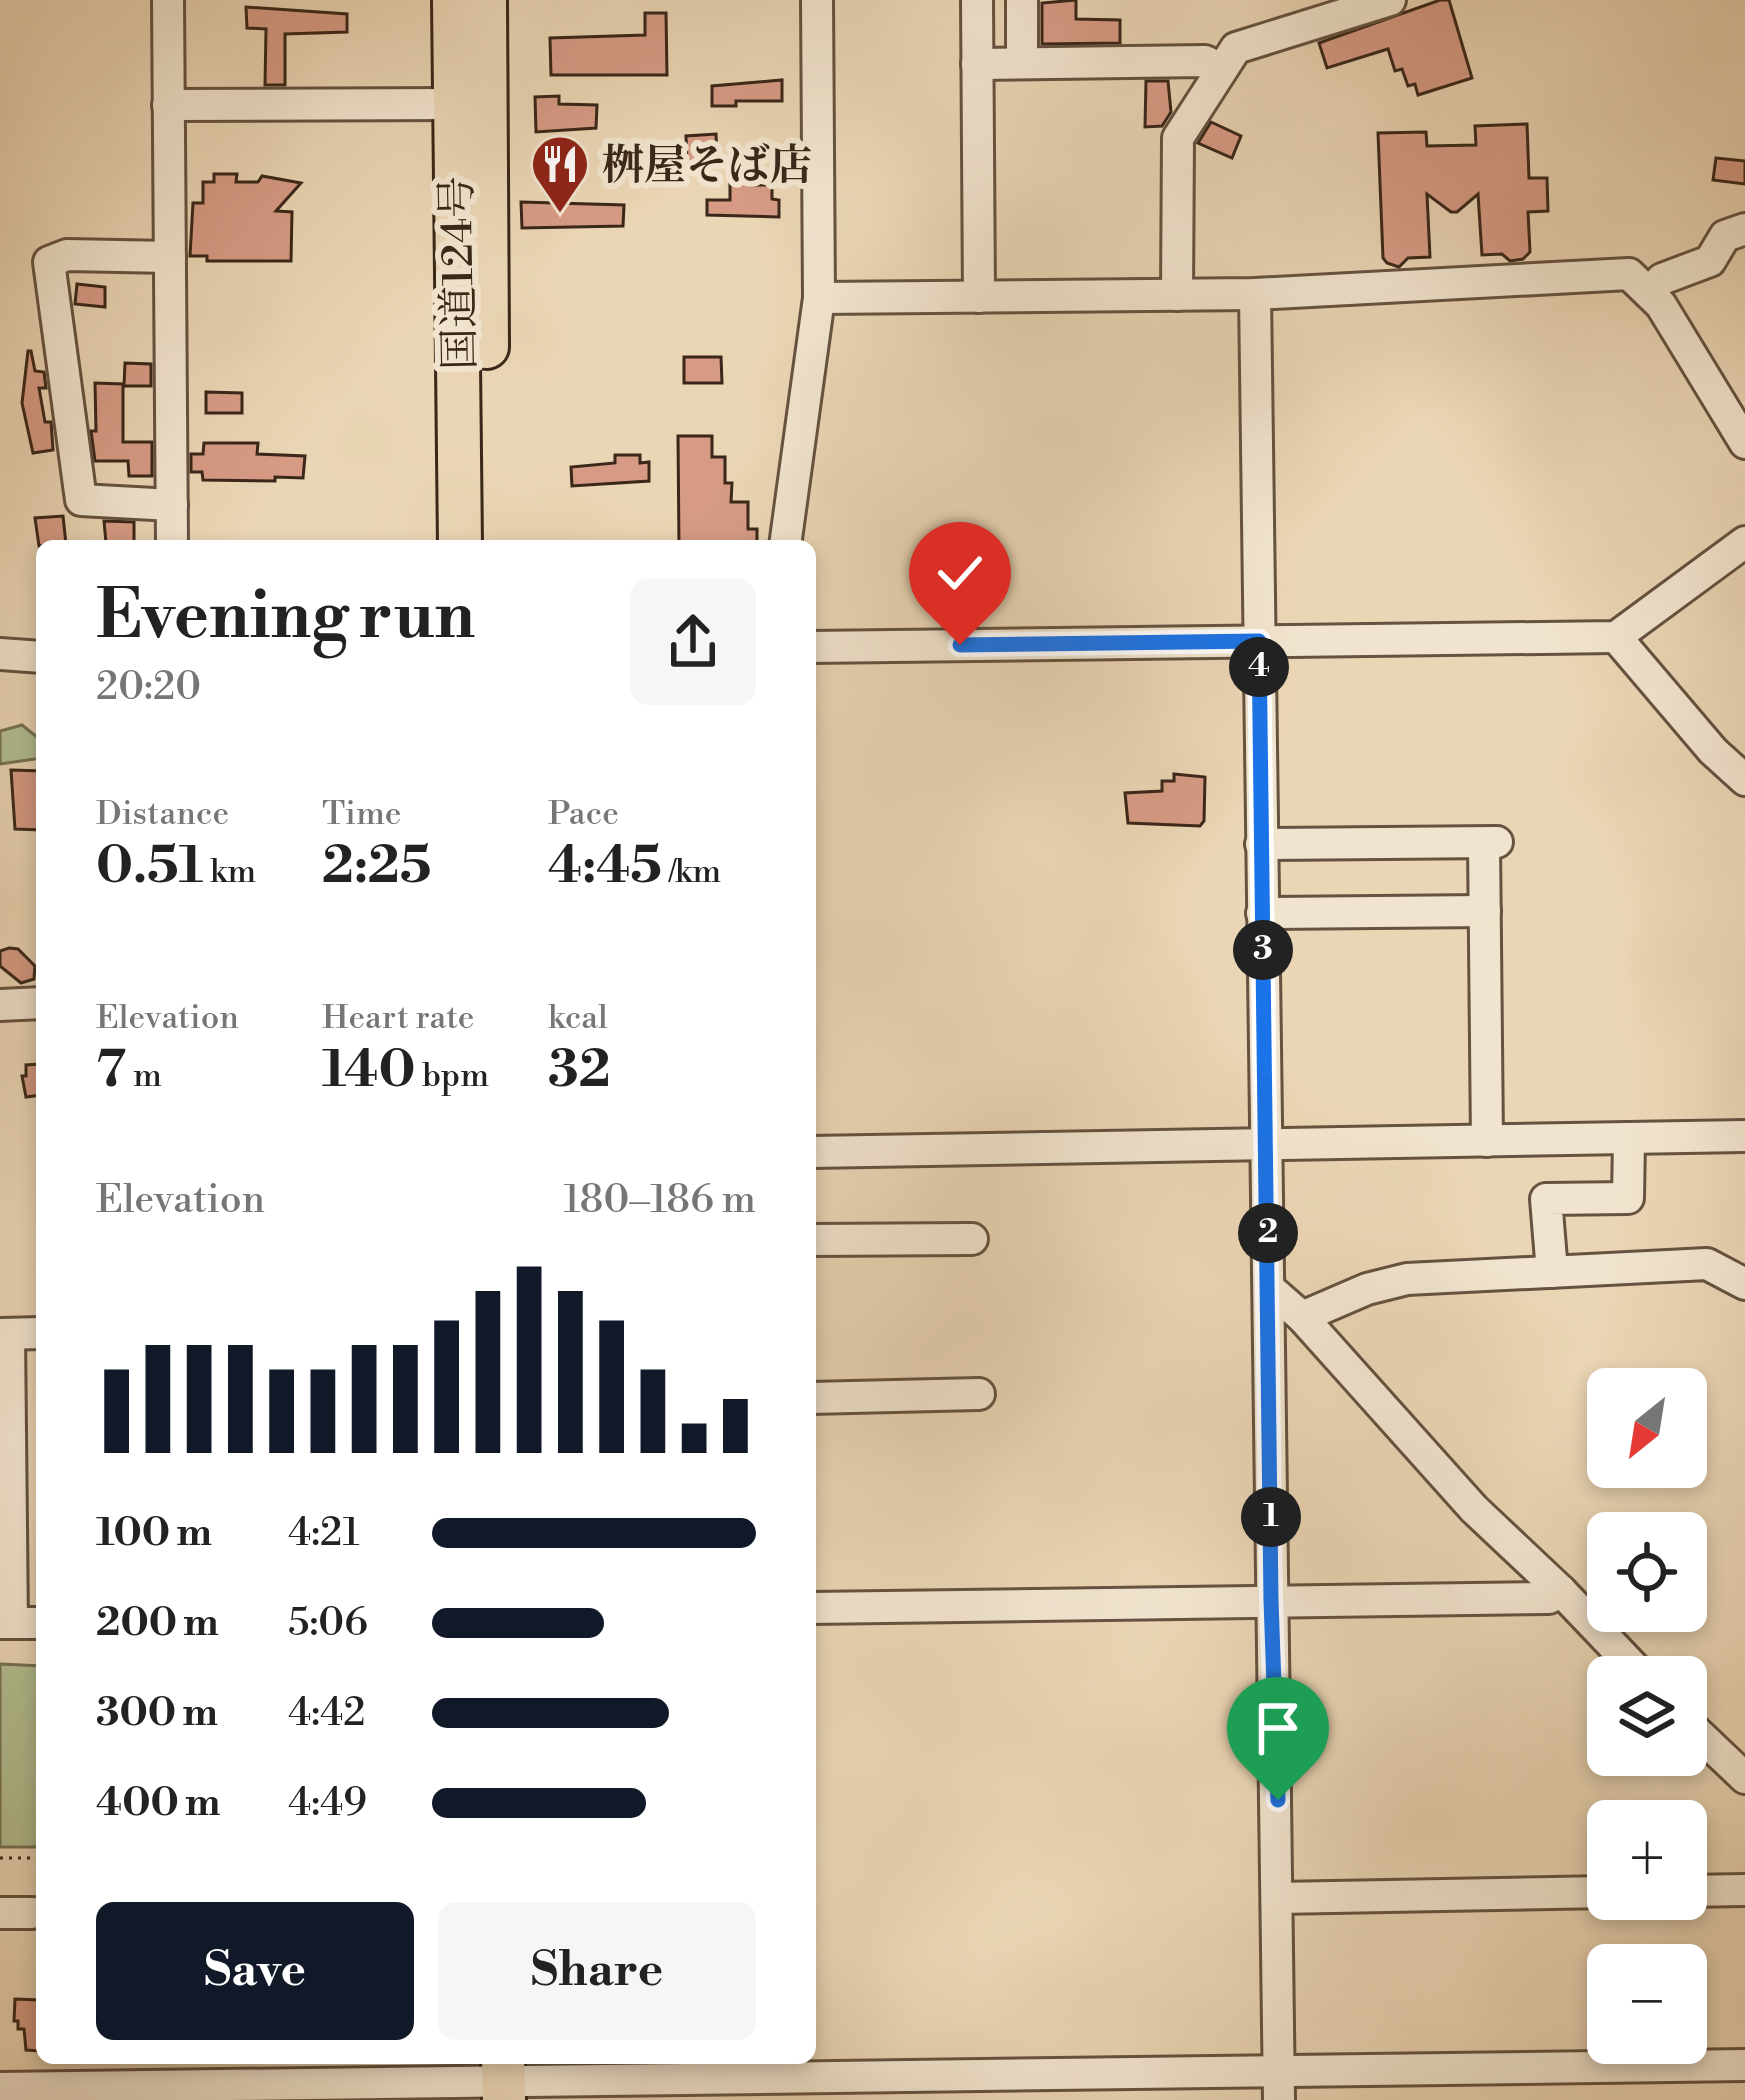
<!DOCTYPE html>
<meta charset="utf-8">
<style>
:root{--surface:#fff;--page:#f6f6f6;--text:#222;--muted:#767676;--accent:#111827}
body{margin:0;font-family:"Libre Bodoni","Noto Serif JP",serif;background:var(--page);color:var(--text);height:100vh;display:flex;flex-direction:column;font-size:45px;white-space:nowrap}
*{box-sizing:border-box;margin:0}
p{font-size:39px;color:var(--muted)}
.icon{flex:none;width:66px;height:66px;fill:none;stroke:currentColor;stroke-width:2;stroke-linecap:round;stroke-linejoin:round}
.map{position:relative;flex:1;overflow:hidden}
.side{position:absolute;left:36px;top:540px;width:780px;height:1524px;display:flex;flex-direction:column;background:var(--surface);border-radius:18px;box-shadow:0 6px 18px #0003}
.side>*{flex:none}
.needle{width:78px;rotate:210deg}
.buttons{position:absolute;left:1587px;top:1368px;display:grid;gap:24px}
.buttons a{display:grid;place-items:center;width:120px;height:120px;border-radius:18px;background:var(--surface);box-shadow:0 6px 18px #0003;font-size:60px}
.pin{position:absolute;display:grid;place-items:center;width:102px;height:102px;color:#fff;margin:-123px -51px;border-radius:50% 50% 50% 0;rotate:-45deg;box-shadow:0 0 12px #0007}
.pin .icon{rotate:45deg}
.km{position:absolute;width:60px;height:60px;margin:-30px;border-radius:50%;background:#222;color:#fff;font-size:33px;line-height:60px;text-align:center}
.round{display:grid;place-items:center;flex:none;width:126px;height:126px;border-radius:18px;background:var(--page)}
.summary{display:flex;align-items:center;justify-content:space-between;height:204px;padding:0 60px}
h1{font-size:66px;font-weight:700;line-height:90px}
.metrics{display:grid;grid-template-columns:repeat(3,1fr);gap:18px;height:204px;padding:12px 60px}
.metrics div{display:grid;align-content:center}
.metrics b{font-size:51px;font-weight:700}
.metrics small{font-size:33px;font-weight:400}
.metrics p{font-size:33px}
.chart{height:336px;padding:24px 60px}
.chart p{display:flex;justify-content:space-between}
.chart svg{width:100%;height:216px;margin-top:12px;stroke:var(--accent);stroke-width:6}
.action{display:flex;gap:24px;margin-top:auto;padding:24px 60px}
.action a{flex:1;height:138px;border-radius:18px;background:var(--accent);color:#fff;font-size:48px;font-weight:700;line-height:138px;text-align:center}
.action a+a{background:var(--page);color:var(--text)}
ul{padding:0 60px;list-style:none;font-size:39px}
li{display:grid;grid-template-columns:192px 144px 1fr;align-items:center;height:90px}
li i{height:30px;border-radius:15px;background:var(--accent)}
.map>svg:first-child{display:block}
.green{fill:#b2be91;stroke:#767255;stroke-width:3}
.building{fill:#d79b85;stroke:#392719;stroke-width:3}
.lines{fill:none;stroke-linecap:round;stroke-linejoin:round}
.minor-casing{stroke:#655240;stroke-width:36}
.highway-casing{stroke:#392719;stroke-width:48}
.path{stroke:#392719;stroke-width:3;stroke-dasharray:3 6;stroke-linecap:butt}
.minor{stroke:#f1e4ce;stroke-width:30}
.highway{stroke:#ead5b4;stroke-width:42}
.route-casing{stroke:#fff;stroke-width:24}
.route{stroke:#1a73e8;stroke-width:15}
.labels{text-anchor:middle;stroke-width:12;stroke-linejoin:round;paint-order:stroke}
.poi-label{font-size:42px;font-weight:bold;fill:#392719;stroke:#f1e4ce;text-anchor:start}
.street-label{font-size:42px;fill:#392719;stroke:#f1e4ce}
</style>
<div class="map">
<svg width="1745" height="2100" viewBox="0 0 1745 2100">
<rect width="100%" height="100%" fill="#ead5b4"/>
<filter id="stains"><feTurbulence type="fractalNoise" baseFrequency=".00167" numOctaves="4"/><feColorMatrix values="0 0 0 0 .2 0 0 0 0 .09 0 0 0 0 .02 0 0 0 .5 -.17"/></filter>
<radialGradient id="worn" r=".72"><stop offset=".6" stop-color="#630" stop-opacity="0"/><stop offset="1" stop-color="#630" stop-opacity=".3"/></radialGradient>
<!-- green -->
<g class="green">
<polygon points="22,725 42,741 42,758 0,764 0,731"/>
<polygon points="0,1664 42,1666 42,1847 0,1847"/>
<polygon points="534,2058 773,2058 772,2063 534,2061"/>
</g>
<!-- building -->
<g class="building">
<polygon points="1076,0 1076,19 1120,20 1120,43 1042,44 1042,3"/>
<polygon points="1440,0 1449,0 1472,78 1418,95 1415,84 1408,86 1402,69 1395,71 1388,49 1327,68 1319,43"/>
<polygon points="246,7 347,14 347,32 285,34 285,85 265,85 266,29 247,28"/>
<polygon points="645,13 666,13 667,75 551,75 550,38 645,35"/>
<polygon points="782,80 782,101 736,101 736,106 712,106 712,86"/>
<polygon points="1146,81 1168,81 1171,112 1162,126 1145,127"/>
<polygon points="559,96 559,104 597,105 596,128 536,132 535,97"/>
<polygon points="1211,122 1241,136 1232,158 1198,143"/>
<polygon points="1527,124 1529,178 1547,178 1548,211 1528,212 1530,252 1523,259 1510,261 1502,254 1482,255 1478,194 1457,212 1451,212 1427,194 1430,257 1408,258 1399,267 1387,263 1383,258 1378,133 1426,132 1427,146 1476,145 1475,126"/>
<polygon points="716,134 717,160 687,161 686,136"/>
<polygon points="1716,158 1745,161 1745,184 1713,180"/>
<polygon points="214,174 237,174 236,182 258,182 262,176 301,183 276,211 292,212 291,261 207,261 207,256 190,256 193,203 203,203 203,182 214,182"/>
<polygon points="730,177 751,178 751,185 772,185 772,199 779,200 779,217 707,215 707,200 730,200"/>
<polygon points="521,202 624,205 623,226 522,228"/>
<polygon points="77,284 105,287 105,307 75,304"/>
<polygon points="28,351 31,351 35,371 44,372 46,388 39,388 45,422 51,422 53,450 33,453 22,403"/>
<polygon points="684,357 721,357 722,383 684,383"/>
<polygon points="125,363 151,364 151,386 124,386"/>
<polygon points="95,383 123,384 123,442 152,442 152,476 129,476 128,461 95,461 91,431 96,431"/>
<polygon points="206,392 242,393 242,413 206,413"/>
<polygon points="678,436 712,436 712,457 725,457 725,483 732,483 731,502 748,502 748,529 757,529 757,546 679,546"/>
<polygon points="204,443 258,443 257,454 305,456 303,478 275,477 275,481 203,480 202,472 191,472 191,454 203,454"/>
<polygon points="615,455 640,455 640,463 649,462 649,481 572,486 571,467 615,463"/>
<polygon points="63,516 66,544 39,546 35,518"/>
<polygon points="104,521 134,522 134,542 106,543"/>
<polygon points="11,770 42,771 42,830 15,829"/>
<polygon points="1174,774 1205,777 1204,821 1200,826 1128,823 1125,793 1162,791 1162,781 1174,781"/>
<polygon points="9,948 18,949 35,966 34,979 21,983 0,966 0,951"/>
<polygon points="39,1064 42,1095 26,1097 22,1076 26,1076 26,1065"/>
<polygon points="15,1999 39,2000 40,2051 26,2050 24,2029 18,2029 18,2021 14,2021"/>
</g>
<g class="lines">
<defs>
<g id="minor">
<polyline points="168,0 172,546"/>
<polyline points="977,0 979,297"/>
<polyline points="1022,0 1022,63"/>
<polyline points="977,64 1205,61 1220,68"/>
<polyline points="168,105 455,104"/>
<polyline points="170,257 67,255 49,262 81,500 172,505"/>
<polyline points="1649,293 1662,279 1710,261 1725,236 1745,229"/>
<polyline points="1255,294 1279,2100"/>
<polyline points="1177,295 1178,138 1236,48 1390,0"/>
<polyline points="819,298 1255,294 1629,274 1661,305 1745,443"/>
<polyline points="785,546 819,298 817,0"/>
<polyline points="1616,637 1713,751 1745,780"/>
<polyline points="810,647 1616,637 1745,542"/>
<polyline points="0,654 42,657"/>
<polyline points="1484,843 1487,1141"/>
<polyline points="1261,844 1497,842"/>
<polyline points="1262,913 1485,911"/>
<polyline points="0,1005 42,1003"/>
<polyline points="810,1152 1745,1136"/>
<polyline points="810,1240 972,1239"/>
<polyline points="1552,1272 1546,1199 1628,1198 1629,1139"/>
<polyline points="1270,1289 1302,1317 1474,1509 1561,1591 1643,1677"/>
<polyline points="1302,1317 1367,1289 1407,1279 1707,1264 1745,1284"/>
<polyline points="0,1334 42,1333"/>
<polyline points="9,1334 12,1623"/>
<polyline points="810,1398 979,1394"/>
<polyline points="810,1608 1549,1598 1561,1591"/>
<polyline points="0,1623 42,1623"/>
<polyline points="1686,1722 1745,1778"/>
<polyline points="1686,1891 1745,1890"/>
<polyline points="1277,1898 1608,1892"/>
<polyline points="0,1913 32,1913"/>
<polyline points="0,2088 1745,2065"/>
</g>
<g id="highway">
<polyline points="454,0 460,546"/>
<polyline points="485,0 487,347"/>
<polyline points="503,2058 504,2100"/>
</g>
</defs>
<!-- minor casing -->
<use href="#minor" class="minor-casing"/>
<!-- highway casing -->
<use href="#highway" class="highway-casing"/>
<!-- path -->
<polyline class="path" points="0,1858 42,1858"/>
<!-- minor -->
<use href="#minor" class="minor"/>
<!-- highway -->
<use href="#highway" class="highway"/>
</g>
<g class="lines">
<defs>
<polyline id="route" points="960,645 1259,641 1271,1600 1278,1800"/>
</defs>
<!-- route casing -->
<use href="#route" class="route-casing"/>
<!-- route -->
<use href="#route" class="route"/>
</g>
<!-- icons -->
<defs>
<symbol id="restaurant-pin" viewBox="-11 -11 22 30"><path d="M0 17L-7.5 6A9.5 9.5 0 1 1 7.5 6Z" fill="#8f2418" stroke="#f1e4ce"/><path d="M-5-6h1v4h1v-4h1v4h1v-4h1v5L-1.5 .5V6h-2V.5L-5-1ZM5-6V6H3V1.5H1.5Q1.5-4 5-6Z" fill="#fff"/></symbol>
</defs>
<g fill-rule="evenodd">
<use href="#restaurant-pin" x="527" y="131" width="66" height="90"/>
</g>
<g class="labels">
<!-- poi labels -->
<g class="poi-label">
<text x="602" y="179">桝屋そば店</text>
</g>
<!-- street labels -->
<g class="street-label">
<text transform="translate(457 273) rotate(-91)" y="15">国道124号</text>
</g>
</g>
<rect width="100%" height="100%" filter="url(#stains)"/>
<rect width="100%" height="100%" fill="url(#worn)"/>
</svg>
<div class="buttons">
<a><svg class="needle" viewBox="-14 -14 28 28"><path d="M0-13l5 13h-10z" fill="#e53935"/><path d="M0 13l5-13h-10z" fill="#767676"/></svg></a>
<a><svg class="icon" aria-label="locate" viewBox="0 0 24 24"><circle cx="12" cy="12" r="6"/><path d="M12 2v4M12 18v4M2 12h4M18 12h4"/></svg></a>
<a><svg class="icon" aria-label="layers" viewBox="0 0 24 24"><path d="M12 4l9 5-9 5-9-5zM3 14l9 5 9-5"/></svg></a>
<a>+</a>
<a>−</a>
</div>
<div class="pin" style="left:1278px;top:1800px;background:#1e9e55"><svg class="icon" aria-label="arrive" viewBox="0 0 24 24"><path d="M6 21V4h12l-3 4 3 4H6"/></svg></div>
<div class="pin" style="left:960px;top:645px;background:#d93025"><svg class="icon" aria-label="check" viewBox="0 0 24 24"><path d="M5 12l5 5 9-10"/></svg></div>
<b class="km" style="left:1271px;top:1517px">1</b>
<b class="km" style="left:1268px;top:1233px">2</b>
<b class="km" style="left:1263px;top:950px">3</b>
<b class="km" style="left:1259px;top:667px">4</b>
<section class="side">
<div class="summary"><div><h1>Evening run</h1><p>20:20</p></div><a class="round"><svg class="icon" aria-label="share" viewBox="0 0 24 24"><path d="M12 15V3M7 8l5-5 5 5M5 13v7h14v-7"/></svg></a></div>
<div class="metrics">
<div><p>Distance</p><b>0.51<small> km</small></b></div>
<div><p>Time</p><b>2:25</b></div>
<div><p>Pace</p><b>4:45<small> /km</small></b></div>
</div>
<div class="metrics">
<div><p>Elevation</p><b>7<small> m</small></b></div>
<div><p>Heart rate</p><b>140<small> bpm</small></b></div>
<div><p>kcal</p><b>32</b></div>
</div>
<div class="chart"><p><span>Elevation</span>180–186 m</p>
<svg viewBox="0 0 160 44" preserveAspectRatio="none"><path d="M5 44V27M15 44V22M25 44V22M35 44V22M45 44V27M55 44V27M65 44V22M75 44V22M85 44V17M95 44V11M105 44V6M115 44V11M125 44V17M135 44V27M145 44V38M155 44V33"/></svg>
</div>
<ul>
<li><b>100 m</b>4:21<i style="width:100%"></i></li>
<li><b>200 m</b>5:06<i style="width:53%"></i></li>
<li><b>300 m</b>4:42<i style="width:73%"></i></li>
<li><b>400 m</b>4:49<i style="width:66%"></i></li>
</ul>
<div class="action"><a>Save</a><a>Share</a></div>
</section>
</div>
